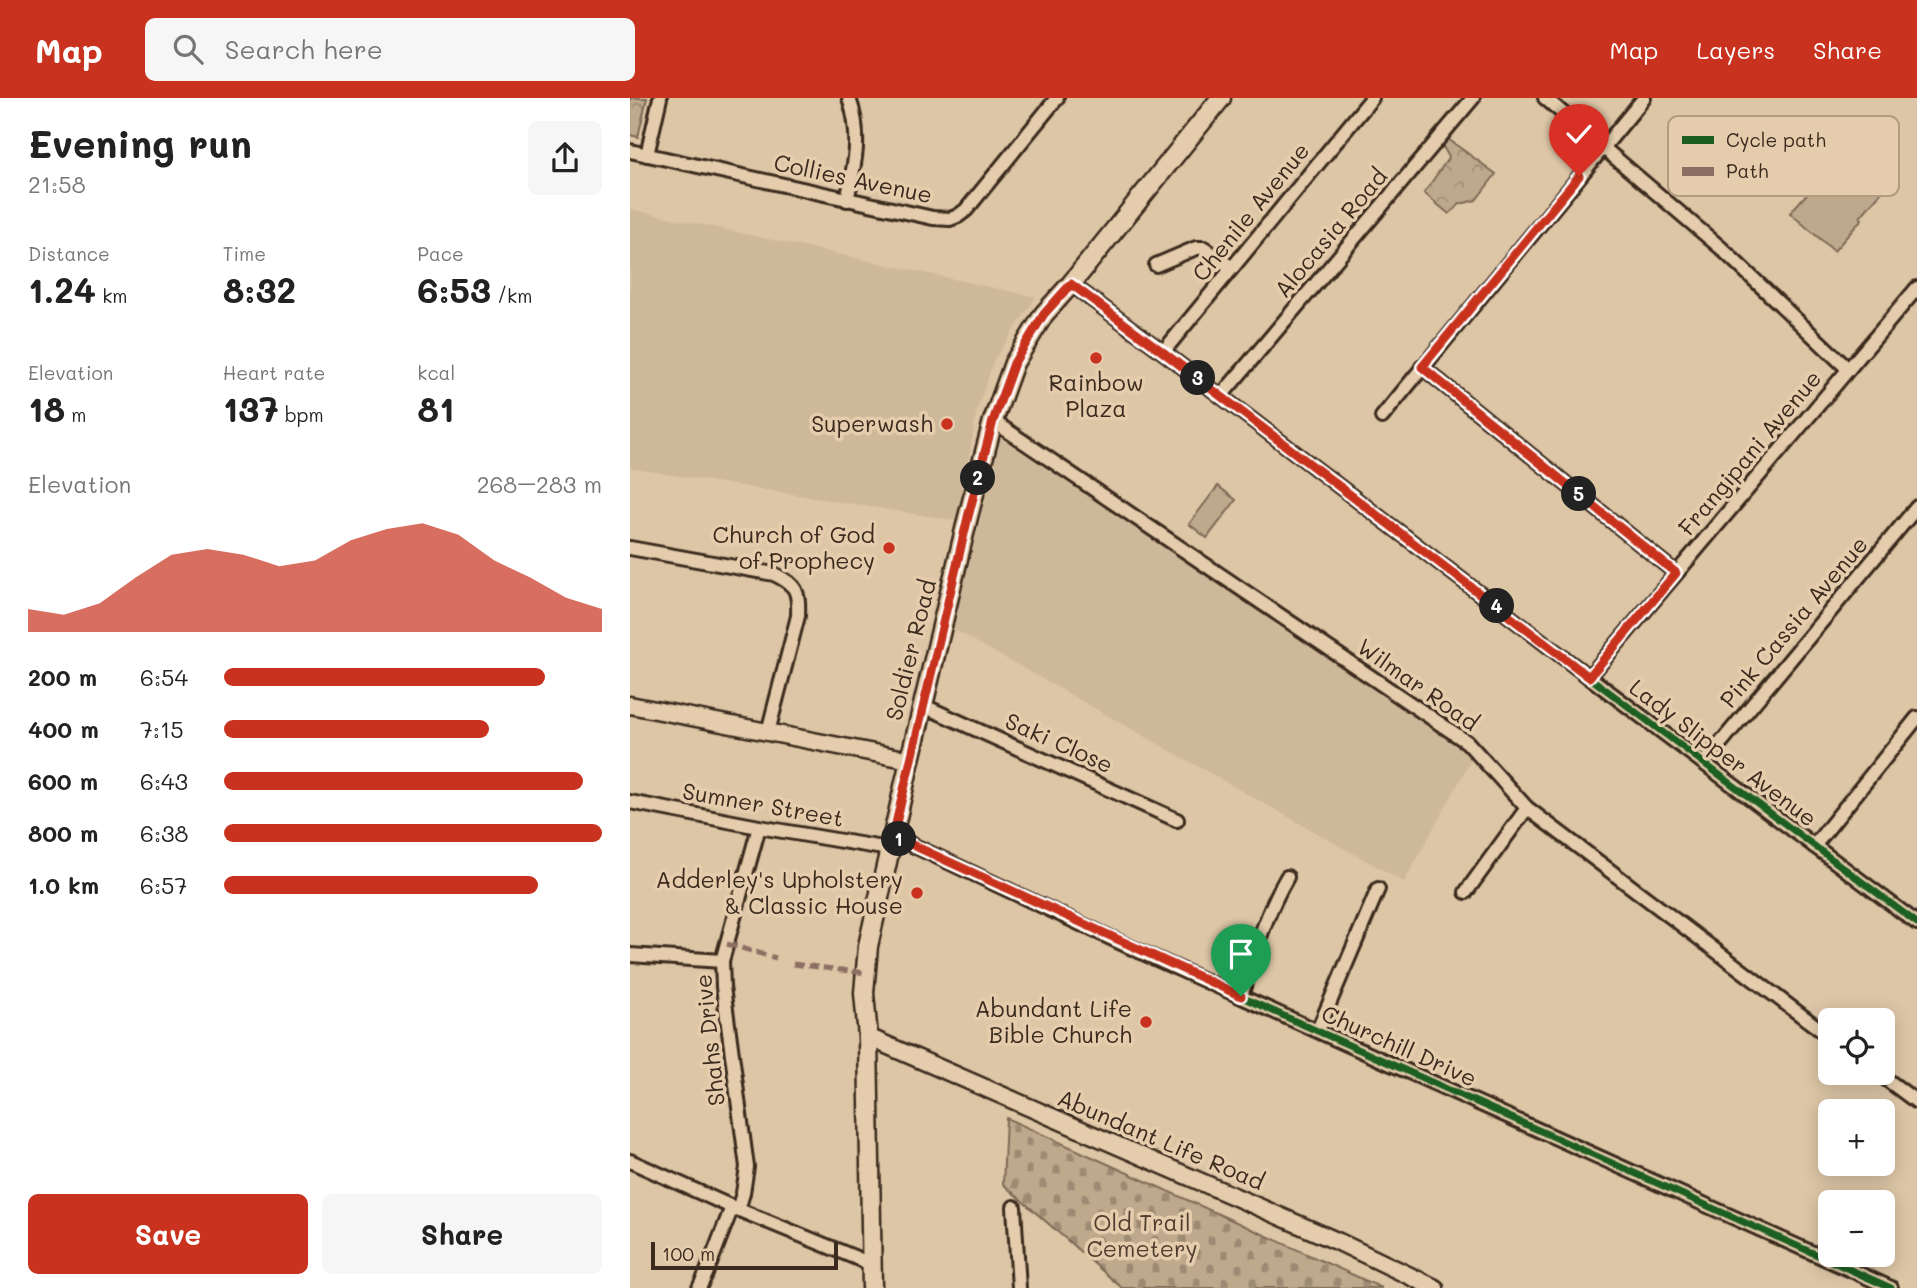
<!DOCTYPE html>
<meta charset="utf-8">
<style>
:root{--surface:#fff;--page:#f6f6f6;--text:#222;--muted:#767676;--accent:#c8321e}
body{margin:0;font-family:Mali,sans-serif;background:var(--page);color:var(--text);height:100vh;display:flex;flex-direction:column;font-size:26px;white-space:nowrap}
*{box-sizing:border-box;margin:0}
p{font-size:23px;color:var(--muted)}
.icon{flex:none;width:38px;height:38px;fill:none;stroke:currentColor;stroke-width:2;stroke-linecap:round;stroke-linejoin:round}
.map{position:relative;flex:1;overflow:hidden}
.side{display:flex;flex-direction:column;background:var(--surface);width:630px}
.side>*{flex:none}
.fabs{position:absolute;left:1188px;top:910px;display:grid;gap:14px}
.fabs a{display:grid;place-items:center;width:77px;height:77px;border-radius:10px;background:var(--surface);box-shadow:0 4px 18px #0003;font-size:35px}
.scale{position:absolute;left:21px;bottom:18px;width:187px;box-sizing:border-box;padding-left:7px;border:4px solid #3b2a1e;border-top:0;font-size:19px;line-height:24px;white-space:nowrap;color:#3b2a1e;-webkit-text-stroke:5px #e4ccac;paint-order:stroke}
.pin{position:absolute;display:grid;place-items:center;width:60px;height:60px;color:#fff;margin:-72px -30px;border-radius:50% 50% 50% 0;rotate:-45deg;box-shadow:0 0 7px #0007}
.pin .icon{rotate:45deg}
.km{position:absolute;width:35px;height:35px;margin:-18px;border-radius:50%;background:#222;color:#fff;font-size:19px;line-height:35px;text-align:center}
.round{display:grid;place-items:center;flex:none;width:74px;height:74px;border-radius:10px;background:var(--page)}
.summary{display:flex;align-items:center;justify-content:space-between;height:119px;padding:0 28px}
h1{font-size:38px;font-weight:700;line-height:52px}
.figures{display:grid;grid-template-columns:repeat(3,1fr);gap:10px;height:119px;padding:7px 28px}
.figures div{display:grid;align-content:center}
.figures b{font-size:35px;font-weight:700}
.figures small{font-size:19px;font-weight:400}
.figures p{font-size:19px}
.chart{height:196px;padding:14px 28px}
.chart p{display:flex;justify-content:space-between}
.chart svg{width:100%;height:126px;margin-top:7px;fill:var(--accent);opacity:.7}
.primary-button{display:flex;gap:14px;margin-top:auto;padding:14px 28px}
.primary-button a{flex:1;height:80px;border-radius:10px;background:var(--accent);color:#fff;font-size:28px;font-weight:700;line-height:80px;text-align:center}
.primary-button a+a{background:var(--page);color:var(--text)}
ul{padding:0 28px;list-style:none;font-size:23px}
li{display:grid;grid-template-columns:112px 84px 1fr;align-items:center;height:52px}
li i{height:18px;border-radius:9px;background:var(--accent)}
header{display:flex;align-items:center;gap:42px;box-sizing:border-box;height:98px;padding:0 35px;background:var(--accent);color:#fff}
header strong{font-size:33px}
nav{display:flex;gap:38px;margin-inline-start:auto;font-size:24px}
.search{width:490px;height:63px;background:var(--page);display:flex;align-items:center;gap:18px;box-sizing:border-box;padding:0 24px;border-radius:10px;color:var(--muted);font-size:26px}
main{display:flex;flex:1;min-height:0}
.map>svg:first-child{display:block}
.built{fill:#ceb89a}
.forest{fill:url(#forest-crowns);stroke:#7d6a56;stroke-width:2}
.cemetery{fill:url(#cemetery-stones);stroke:#7d6a56;stroke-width:2}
.garden{fill:#bfa98d;stroke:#7d6a56;stroke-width:2}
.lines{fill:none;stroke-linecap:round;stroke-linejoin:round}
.minor-casing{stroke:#3b2a1e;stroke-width:18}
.tertiary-casing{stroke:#3b2a1e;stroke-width:21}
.secondary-casing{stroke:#3b2a1e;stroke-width:23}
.minor{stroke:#e4ccac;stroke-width:12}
.tertiary{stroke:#e4ccac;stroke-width:16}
.secondary{stroke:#e4ccac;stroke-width:18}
.quiet{stroke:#8d6e63;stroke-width:5;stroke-dasharray:10 5;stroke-linecap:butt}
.cycleway-casing{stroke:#e4ccac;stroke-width:11}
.cycleway{stroke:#1b5e20;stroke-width:7}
.route-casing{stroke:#fff;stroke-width:14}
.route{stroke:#c8321e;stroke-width:9}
.poi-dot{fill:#c8321e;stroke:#e4ccac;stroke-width:2.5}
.labels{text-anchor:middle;stroke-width:7;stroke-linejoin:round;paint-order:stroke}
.street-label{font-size:23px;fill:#3b2a1e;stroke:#e4ccac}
.poi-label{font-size:23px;fill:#3b2a1e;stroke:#e4ccac;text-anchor:end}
.park-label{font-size:23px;fill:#4f3d2f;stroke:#e4ccac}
.key{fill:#e4ccac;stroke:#b19b81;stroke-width:2}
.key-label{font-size:19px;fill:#3b2a1e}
</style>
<header>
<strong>Map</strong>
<div class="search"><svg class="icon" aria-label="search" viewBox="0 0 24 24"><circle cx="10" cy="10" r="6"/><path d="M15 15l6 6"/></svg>Search here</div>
<nav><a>Map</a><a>Layers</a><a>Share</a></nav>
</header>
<main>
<section class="side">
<div class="summary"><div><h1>Evening run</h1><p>21:58</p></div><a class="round"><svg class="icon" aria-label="share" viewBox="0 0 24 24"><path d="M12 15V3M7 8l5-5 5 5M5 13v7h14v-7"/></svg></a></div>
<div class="figures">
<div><p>Distance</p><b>1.24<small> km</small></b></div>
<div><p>Time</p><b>8:32</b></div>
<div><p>Pace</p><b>6:53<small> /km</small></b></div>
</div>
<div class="figures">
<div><p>Elevation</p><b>18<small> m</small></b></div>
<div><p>Heart rate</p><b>137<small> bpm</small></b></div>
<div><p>kcal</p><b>81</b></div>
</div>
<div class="chart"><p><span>Elevation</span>268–283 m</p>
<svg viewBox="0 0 160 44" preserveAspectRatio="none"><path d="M0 44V36L10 38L20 34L30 25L40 17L50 15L60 17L70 21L80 19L90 12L100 8L110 6L120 10L130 19L140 25L150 32L160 36V44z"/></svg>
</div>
<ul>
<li><b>200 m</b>6:54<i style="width:85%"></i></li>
<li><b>400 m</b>7:15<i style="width:70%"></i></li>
<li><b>600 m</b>6:43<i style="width:95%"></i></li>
<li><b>800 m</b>6:38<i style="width:100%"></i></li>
<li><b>1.0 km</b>6:57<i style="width:83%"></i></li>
</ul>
<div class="primary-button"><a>Save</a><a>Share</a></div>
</section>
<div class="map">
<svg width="1287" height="1190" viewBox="0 0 1287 1190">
<defs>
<pattern id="forest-crowns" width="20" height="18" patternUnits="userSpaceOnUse" patternTransform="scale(1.75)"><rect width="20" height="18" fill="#bfa98d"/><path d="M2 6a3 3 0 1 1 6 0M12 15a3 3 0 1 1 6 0" fill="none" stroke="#9c8a73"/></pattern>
<pattern id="cemetery-stones" width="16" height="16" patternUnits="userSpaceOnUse" patternTransform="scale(1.75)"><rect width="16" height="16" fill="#bfa98d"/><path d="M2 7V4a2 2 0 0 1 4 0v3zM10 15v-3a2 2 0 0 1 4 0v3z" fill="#9c8a73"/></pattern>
</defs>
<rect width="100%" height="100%" fill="#ddc6a6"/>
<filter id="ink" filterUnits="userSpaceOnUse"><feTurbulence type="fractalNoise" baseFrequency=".0143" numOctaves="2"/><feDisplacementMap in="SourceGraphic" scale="14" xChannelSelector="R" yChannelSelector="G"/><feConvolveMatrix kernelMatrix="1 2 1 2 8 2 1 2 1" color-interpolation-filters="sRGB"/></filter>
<g filter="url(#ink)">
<!-- built -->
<g class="built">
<polygon points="0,111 406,199 364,262 347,312 328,423 0,370"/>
<polygon points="370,340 821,641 843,659 774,784 323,531"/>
</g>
<!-- forest -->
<g class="forest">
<polygon points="0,0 17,0 8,39 0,37"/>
<polygon points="818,41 866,76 846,102 830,106 819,116 794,95 819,59 812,47"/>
</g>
<!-- cemetery -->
<polygon class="cemetery" points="376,1020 752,1190 492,1190 373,1086"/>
<!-- garden -->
<g class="garden">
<polygon points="1212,51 1255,90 1230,119 1232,121 1204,153 1160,115 1188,83 1186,81"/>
<polygon points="588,388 606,402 577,440 559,426"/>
</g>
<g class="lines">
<defs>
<g id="minor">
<polyline points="915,0 1091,150 1218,271"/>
<polyline points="0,53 303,120 320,121 328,118 336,112 427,0"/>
<polyline points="17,57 30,0"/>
<path d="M217,102c8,-37 15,-65 2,-102"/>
<polyline points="526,167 566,150 574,150 602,170"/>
<polyline points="441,186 533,254 959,579 1287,825"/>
<polyline points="533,254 742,0"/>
<polyline points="792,269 1046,475"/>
<polyline points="591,298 843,0"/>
<polyline points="752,319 1014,0"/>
<polyline points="363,323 837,644 897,710 1200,939"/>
<path d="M0,450l144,26c23,11 25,17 24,42l-30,116"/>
<polyline points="959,579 1287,190"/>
<polyline points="294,608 547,722"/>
<polyline points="1074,665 1287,409"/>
<polyline points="0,704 129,729 259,751"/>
<polyline points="263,738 500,849 1261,1190"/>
<polyline points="1184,748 1287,620"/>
<polyline points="836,794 897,710"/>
<polyline points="0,857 92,863"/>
<path d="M611,898c13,-41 24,-81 46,-119"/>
<polyline points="688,932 748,791"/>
<polyline points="1248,975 1287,1004"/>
<polyline points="0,1063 102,1109 241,1166"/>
<polyline points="384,1109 389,1190"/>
<polyline points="108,1112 113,1095 117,1069 93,889 92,863 129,729"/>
<polyline points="69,1190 76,1176 102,1109"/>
</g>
<g id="tertiary">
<polyline points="0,607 280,662"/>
<polyline points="238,939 709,1144 805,1190"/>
</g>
<polyline id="secondary" points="242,1190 238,939 234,895 238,848 280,662 338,419 363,323 384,265 414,216 441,186 591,0"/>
</defs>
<!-- minor casing -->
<use href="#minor" class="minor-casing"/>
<!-- tertiary casing -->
<use href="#tertiary" class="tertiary-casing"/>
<!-- secondary casing -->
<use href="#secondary" class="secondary-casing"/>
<!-- minor -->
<use href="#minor" class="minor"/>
<!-- tertiary -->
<use href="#tertiary" class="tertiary"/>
<!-- secondary -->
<use href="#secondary" class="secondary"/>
<!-- quiet -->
<g class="quiet">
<polyline points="97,846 146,860"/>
<polyline points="163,866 236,875"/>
</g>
<defs>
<g id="cycleway">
<polyline points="441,186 533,254 959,579 1287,825"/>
<polyline points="263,738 500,849 1261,1190"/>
</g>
</defs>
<!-- cycleway casing -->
<use href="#cycleway" class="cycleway-casing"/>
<!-- cycleway -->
<use href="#cycleway" class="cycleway"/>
</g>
</g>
<g class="lines" filter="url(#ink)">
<defs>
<polyline id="route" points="611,898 263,738 338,419 363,323 384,265 414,216 441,186 533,254 959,579 1046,475 792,269 949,78"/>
</defs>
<!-- route casing -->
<use href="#route" class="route-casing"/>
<!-- route -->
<use href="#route" class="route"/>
</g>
<!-- markers -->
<g class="poi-dot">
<circle cx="466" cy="260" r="7"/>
<circle cx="317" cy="326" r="7"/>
<circle cx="259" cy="450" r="7"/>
<circle cx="287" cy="795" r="7"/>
<circle cx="516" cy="924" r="7"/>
</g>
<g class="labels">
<!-- street labels -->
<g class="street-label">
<text transform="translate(223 81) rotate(12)" y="8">Collies Avenue</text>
<text transform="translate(621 114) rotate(-51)" y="8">Chenile Avenue</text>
<text transform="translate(701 135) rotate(-50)" y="8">Alocasia Road</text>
<text transform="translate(1120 355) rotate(-50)" y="8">Frangipani Avenue</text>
<text transform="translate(1164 524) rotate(-50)" y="8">Pink Cassia Avenue</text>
<text transform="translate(281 552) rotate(-76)" y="8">Soldier Road</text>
<text transform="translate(788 587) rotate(35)" y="8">Wilmar Road</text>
<text transform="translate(429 645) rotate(24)" y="8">Saki Close</text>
<text transform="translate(1093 655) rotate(37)" y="8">Lady Slipper Avenue</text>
<text transform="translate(133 707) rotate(10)" y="8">Sumner Street</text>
<text transform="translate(80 942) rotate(-96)" y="8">Shahs Drive</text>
<text transform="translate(769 948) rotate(24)" y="8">Churchill Drive</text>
<text transform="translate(531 1042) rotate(23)" y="8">Abundant Life Road</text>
</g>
<!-- poi labels -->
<g class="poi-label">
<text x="466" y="293" text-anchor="middle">Rainbow<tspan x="466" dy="26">Plaza</tspan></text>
<text x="303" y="334">Superwash</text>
<text x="245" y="445">Church of God<tspan x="245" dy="26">of Prophecy</tspan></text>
<text x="273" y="790">Adderley's Upholstery<tspan x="273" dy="26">&amp; Classic House</tspan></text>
<text x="502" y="919">Abundant Life<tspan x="502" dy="26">Bible Church</tspan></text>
</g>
<!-- park labels -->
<g class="park-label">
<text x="512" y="1133">Old Trail<tspan x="512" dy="26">Cemetery</tspan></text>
</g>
</g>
<!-- legend -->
<rect x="1038" y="18" width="231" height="80" rx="10" class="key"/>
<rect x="1052" y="38" width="32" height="8" fill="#1b5e20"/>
<rect x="1052" y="69" width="32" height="9" fill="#8d6e63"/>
<g class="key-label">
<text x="1096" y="49">Cycle path</text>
<text x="1096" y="80">Path</text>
</g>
</svg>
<div class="fabs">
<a><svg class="icon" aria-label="locate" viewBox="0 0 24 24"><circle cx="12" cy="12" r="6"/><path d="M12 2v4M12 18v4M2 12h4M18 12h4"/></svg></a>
<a>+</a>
<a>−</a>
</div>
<div class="scale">100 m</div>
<div class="pin" style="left:611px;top:898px;background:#1e9e55"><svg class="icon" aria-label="arrive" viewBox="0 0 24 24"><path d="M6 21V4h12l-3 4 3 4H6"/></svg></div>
<div class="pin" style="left:949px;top:78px;background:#d93025"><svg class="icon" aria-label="check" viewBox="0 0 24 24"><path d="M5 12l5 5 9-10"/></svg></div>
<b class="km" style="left:269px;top:741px">1</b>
<b class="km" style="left:348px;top:380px">2</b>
<b class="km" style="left:568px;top:280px">3</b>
<b class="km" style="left:867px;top:508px">4</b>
<b class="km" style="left:949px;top:396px">5</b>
</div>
</main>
